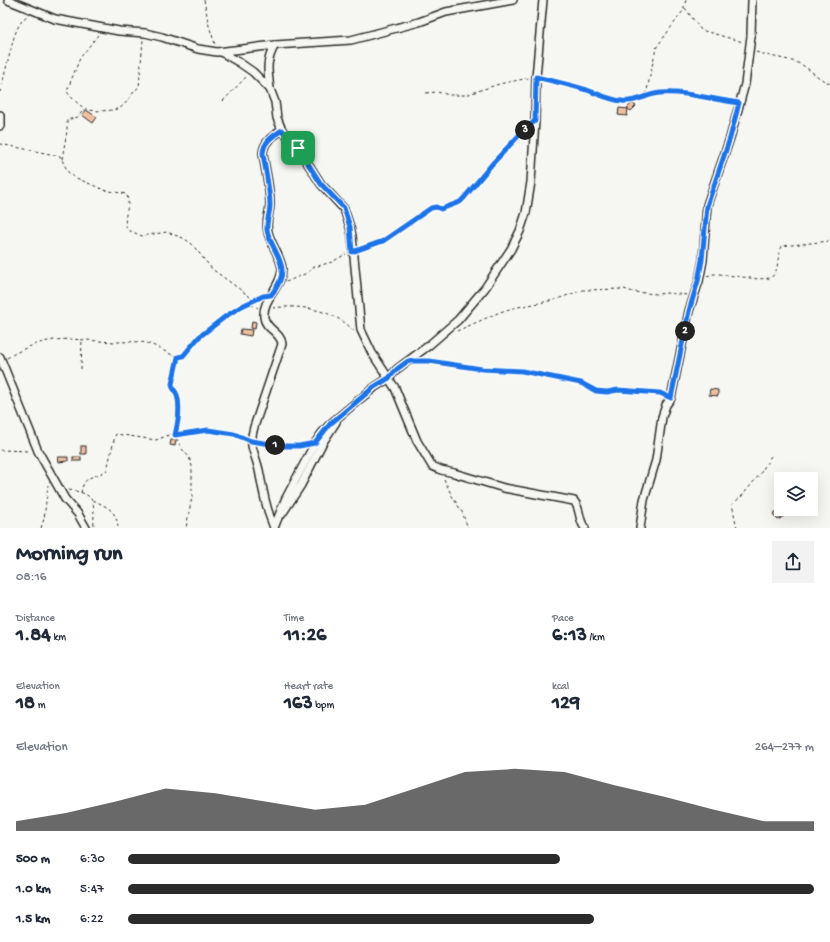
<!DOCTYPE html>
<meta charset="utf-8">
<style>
:root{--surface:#fff;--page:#f2f2f3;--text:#1f2937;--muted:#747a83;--accent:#2b2b2b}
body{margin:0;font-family:"Gochi Hand",sans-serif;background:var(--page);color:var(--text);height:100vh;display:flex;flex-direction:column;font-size:15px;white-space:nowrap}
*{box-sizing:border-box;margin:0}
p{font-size:13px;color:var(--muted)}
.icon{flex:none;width:22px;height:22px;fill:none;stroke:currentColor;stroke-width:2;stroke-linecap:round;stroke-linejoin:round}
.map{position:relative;height:528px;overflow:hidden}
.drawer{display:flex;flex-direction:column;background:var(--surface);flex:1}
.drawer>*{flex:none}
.tools{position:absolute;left:774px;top:472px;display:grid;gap:8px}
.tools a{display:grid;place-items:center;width:44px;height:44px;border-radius:0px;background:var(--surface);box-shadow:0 4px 16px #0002;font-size:20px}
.pin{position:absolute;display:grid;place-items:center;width:34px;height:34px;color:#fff;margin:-17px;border-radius:8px;box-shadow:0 2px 6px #0006}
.km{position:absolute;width:20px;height:20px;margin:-10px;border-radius:50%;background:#222;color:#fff;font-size:11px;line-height:20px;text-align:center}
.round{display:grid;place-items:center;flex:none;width:42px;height:42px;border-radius:0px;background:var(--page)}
.headline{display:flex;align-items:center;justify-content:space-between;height:68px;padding:0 16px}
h1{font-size:22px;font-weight:800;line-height:30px}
.stats{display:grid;grid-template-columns:repeat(3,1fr);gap:6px;height:68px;padding:4px 16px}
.stats div{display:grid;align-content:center}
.stats b{font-size:20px;font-weight:800}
.stats small{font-size:11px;font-weight:400}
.stats p{font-size:11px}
.chart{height:112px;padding:8px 16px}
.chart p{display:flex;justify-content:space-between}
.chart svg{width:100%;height:72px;margin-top:4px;fill:var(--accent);opacity:.7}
ul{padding:0 16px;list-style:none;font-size:13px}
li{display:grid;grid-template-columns:64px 48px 1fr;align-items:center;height:30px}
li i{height:10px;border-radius:5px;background:var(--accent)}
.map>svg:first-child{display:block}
.building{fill:#f0bfa0;stroke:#2b2b2b}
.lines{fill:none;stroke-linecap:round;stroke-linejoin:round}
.street-casing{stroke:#2b2b2b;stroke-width:10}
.path{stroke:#2b2b2b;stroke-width:1;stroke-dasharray:3 3;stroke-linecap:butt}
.street{stroke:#f6f6f2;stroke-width:7}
.route-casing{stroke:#fff;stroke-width:8}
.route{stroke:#1a73e8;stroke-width:5}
</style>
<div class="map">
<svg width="830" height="528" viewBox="0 0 830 528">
<rect width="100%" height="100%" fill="#f6f6f2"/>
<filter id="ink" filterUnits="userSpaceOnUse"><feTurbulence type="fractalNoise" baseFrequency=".025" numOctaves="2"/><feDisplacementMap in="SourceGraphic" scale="8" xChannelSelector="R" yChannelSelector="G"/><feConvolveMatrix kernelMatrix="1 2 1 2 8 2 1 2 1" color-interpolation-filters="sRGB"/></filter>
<g filter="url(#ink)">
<!-- building -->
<g class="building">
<polygon points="632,103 636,106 631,111 627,108"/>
<polygon points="619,108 628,109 627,116 618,115"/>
<polygon points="86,110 97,117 93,123 82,115"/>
<polygon points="252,321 256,322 255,329 251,328"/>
<polygon points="241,329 252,330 251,336 240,334"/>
<polygon points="710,389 718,390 718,396 709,395"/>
<polygon points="171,440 176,440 175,446 170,445"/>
<rect x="81" y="446" width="5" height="8"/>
<polygon points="58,457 68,457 68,461 59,462"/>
<rect x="73" y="457" width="8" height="4"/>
<polygon points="778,510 784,516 778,520 773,514"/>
</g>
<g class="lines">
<defs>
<g id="street">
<polyline points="8,0 55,19 119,31 145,33 162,37 198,49 217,52 275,45 351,40 419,22 446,12 513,0"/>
<path d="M221,52l19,11 13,9 17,17 5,13 2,16 5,12 16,18 23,36 23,25 6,18 2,9 9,94 11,23 23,35 22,53 15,25 9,4 13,3 50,15 70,13c7,8 4,19 11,27"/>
<path d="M270,89c-2,-18 -5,-27 5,-44"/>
<polyline points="0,115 0,126"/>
<polyline points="0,357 38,451 65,499 78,514 86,528"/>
<polyline points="282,514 301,485 323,442 336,422"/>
<polyline points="274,528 285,500 315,443 322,433 330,424 360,399 375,387 389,378 397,369 428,346 458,320 485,288 511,249 520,231 526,213 531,182 535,121 536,77 543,0"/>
<path d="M274,528c-8,-20 -11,-37 -15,-58 -4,-18 -11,-23 -5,-43l28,-83c-1,-12 -17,-15 -18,-27 -2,-18 18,-30 18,-48 0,-10 -12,-26 -14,-37 -3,-12 2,-18 2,-28 0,-17 -5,-34 -7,-51 1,-12 10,-17 19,-23"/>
<polyline points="640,528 644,500 656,460 662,417 666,405 671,398 689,311 699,281 703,260 707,205 730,138 745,84 751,36 752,0"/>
</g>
</defs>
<!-- street casing -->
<use href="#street" class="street-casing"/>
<!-- path -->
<g class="path">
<polyline points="204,0 209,26 215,44"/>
<polyline points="685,8 701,30 743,42"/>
<path d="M98,35l-18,23 -13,33c1,4 15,17 19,18 7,3 28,2 34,-1 8,-5 11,-15 19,-21l4,-47"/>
<path d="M756,52c14,5 29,6 42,11 12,5 19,16 32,20"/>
<polyline points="544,78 572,85 620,101 629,102 637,100 646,96 662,93 688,95 732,102"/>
<path d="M0,92l14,-55c3,-8 6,-16 13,-21"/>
<polyline points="426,93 437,92 450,95 466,95 499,84 529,78"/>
<polyline points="646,95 656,48 683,11 686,0"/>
<polyline points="223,101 246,77"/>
<path d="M0,144l60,12 8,16 6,5 30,13 22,4c7,11 -6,24 2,36l14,6 25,-4 16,6 8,5 21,26 37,27 4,6"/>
<polyline points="62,159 67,131 67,120 78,117 84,109"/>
<polyline points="361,249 383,241 431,208 436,207 441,209 460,202 464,198 492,164 527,128"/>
<polyline points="707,276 713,274 719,274 758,279 771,278 775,273 777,268 779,253 782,246 830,241"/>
<polyline points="286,282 307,273 314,267 332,262 346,254"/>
<polyline points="247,304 261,298"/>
<path d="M273,308c27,-4 62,2 81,23"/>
<polyline points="457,331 500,312 513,308 554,300 583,290 624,289 633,292 657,294 667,293 687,295"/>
<path d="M178,357l-6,27c0,5 4,7 5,11 4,13 1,28 -2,40l7,14 7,8 3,9v31l-6,31"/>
<path d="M7,358c43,-26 63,-18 109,-16 10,0 21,-1 31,1 9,2 26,15 34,14 4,-1 13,-14 16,-18 8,-9 39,-33 50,-34 5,-1 8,1 11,3"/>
<polyline points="419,361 429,361 483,369 522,371 581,383 591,389 603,392 618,390 659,393 663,395"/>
<polyline points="81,369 82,340"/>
<polyline points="259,442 284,446 305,445"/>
<polyline points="0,450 29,451"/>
<polyline points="444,479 452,496 462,512 468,528"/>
<path d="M69,490c30,4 24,14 25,38"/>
<path d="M81,493c3,-20 14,-14 26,-23l8,-34 1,-2 40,6 13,-5 14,-1 25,-4 26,4 10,4"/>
<path d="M93,500c14,7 24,10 25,28"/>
<polyline points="41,528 44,519 48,485"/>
<polyline points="737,528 732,504 741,497 760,474 771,456"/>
</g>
<!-- street -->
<use href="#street" class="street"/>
</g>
</g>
<g class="lines" filter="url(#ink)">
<defs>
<path id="route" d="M536,77c17,4 34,8 51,13 11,4 23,10 35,11 14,2 25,-7 38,-8 25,-2 54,7 79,10l-9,35 -23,68 -5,54 -4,21 -9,30 -18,87 -11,-5 -42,-3 -11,2 -11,-1 -15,-8 -59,-12 -40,-2 -53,-8h-21l-11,8 -8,9 -15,9 -44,37 -15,19 -16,3h-15l-33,-5 -17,-7 -26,-4 -33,5c3,-12 6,-27 2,-40 -1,-4 -5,-6 -5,-11l6,-27 5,-1 16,-19 27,-21 16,-10 21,-10 8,-1c6,-7 11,-15 11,-25 0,-12 -13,-27 -15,-40 -1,-9 3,-16 3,-25 0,-16 -5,-36 -7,-52 1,-12 10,-17 19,-23l16,18 23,36 23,24 6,19 2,25 31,-11 48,-33 5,-1 5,2 19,-7 4,-4 28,-34 32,-34 11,-9z"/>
</defs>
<!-- route casing -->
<use href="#route" class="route-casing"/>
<!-- route -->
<use href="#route" class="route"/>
</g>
</svg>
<div class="tools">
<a><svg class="icon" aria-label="layers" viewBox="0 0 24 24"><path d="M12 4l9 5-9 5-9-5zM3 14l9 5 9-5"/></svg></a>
</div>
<div class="pin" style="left:298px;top:148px;background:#1e9e55"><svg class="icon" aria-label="arrive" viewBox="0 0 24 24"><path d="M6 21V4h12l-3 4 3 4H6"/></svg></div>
<b class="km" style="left:275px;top:445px">1</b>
<b class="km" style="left:685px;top:331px">2</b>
<b class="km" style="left:525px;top:130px">3</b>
</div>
<section class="drawer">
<div class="headline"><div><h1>Morning run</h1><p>08:16</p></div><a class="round"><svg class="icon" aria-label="share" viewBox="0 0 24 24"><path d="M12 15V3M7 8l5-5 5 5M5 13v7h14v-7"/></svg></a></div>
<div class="stats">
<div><p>Distance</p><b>1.84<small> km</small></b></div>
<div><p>Time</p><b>11:26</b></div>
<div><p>Pace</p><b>6:13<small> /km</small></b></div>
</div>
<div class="stats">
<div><p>Elevation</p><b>18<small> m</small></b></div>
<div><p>Heart rate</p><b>163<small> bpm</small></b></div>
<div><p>kcal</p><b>129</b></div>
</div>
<div class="chart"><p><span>Elevation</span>264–277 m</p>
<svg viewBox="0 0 160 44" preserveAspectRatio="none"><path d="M0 44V38L10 33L20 26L30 18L40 21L50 26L60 31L70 28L80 18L90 8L100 6L110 8L120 16L130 23L140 31L150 38L160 38V44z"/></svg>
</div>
<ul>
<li><b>500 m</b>6:30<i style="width:63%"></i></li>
<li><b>1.0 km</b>5:47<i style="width:100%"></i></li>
<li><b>1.5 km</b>6:22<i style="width:68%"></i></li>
</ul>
</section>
